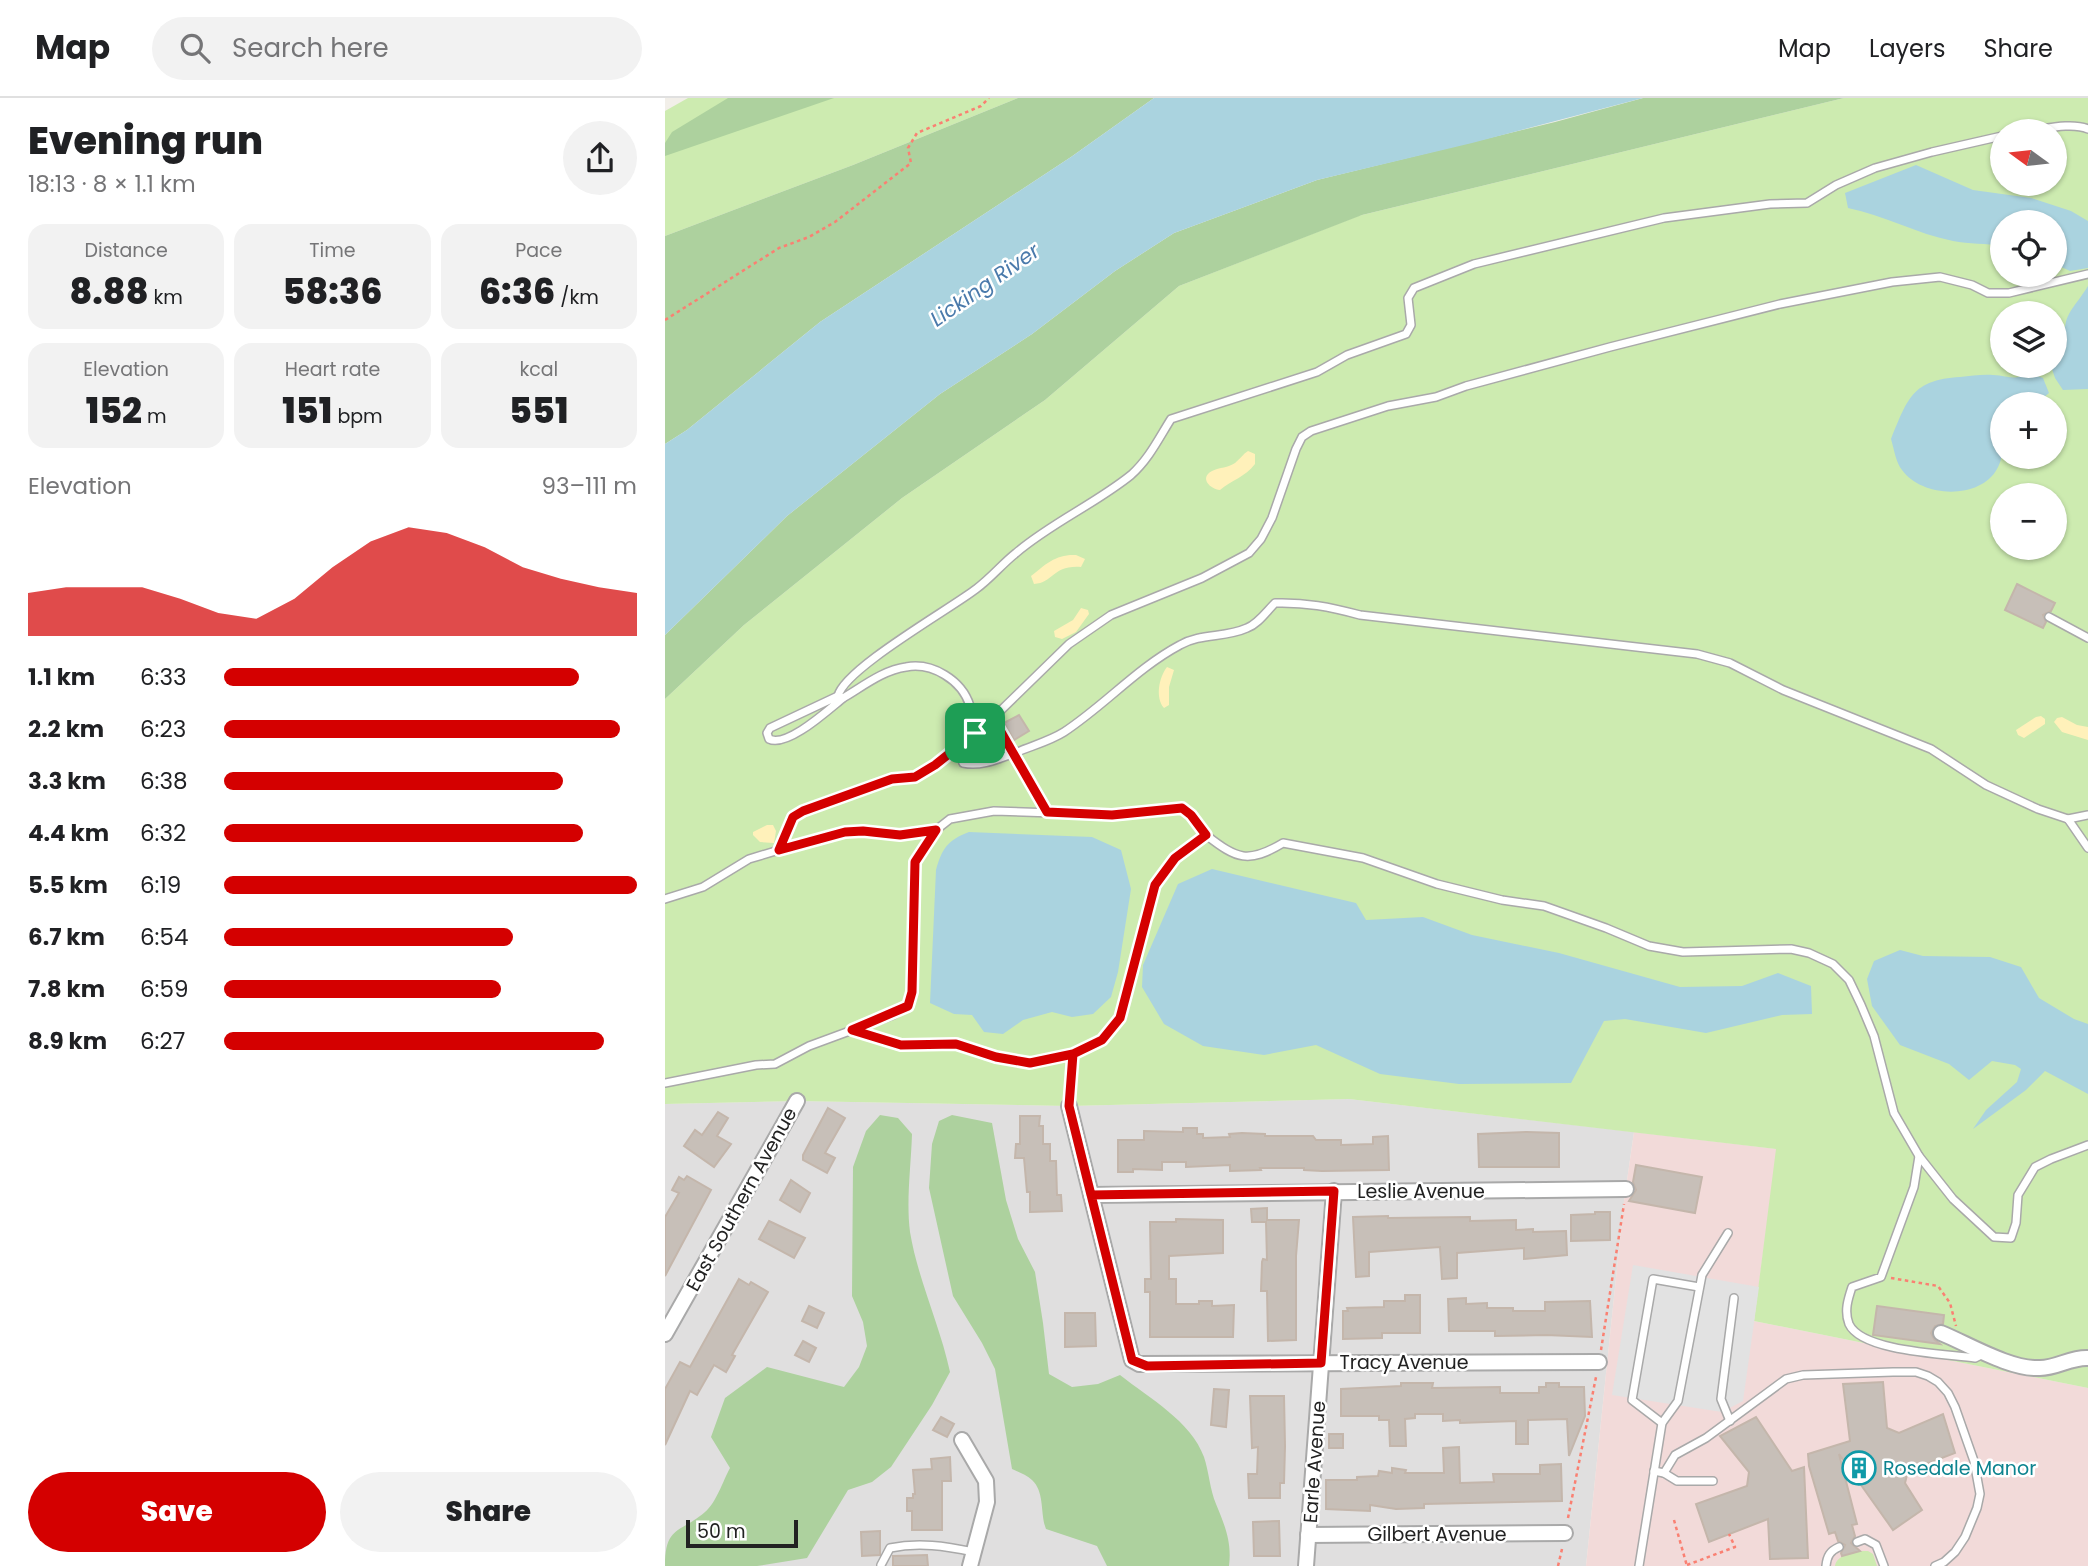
<!DOCTYPE html>
<meta charset="utf-8">
<style>
:root{--surface:#fff;--page:#f2f2f2;--text:#202124;--muted:#757577;--line:#e0e0e0;--accent:#d40000}
body{margin:0;font-family:Poppins,sans-serif;background:var(--page);color:var(--text);height:100vh;display:flex;flex-direction:column;font-size:26px;white-space:nowrap}
*{box-sizing:border-box;margin:0}
p{font-size:23px;color:var(--muted)}
.icon{flex:none;width:38px;height:38px;fill:none;stroke:currentColor;stroke-width:2;stroke-linecap:round;stroke-linejoin:round}
.map{position:relative;flex:1;overflow:hidden}
.panel{display:flex;flex-direction:column;background:var(--surface);width:665px}
.panel>*{flex:none}
.needle{width:46px;rotate:285deg}
.fabs{position:absolute;left:1325px;top:21px;display:grid;gap:14px}
.fabs a{display:grid;place-items:center;width:77px;height:77px;border-radius:50%;background:var(--surface);box-shadow:0 2px 5px #0004;font-size:35px}
.scale{position:absolute;left:21px;bottom:18px;width:112px;box-sizing:border-box;padding-left:7px;border:4px solid #222;border-top:0;font-size:19px;line-height:24px;white-space:nowrap;color:#222;-webkit-text-stroke:5px #fff;paint-order:stroke}
.pin{position:absolute;display:grid;place-items:center;width:60px;height:60px;color:#fff;margin:-30px;border-radius:14px;box-shadow:0 4px 10px #0006}
.round{display:grid;place-items:center;flex:none;width:74px;height:74px;border-radius:37px;background:var(--page)}
.overview{display:flex;align-items:center;justify-content:space-between;height:119px;padding:0 28px}
h1{font-size:38px;font-weight:800;line-height:52px}
.stats{display:grid;grid-template-columns:repeat(3,1fr);gap:10px;height:119px;padding:7px 28px}
.stats div{display:grid;align-content:center;border-radius:18px;background:var(--page);text-align:center}
.stats b{font-size:35px;font-weight:800}
.stats small{font-size:19px;font-weight:400}
.stats p{font-size:19px}
.chart{height:196px;padding:14px 28px}
.chart p{display:flex;justify-content:space-between}
.chart svg{width:100%;height:126px;margin-top:7px;fill:var(--accent);opacity:.7}
.action{display:flex;gap:14px;margin-top:auto;padding:14px 28px}
.action a{flex:1;height:80px;border-radius:42px;background:var(--accent);color:#fff;font-size:28px;font-weight:800;line-height:80px;text-align:center}
.action a+a{background:var(--page);color:var(--text)}
ul{padding:0 28px;list-style:none;font-size:23px}
li{display:grid;grid-template-columns:112px 84px 1fr;align-items:center;height:52px}
li i{height:18px;border-radius:9px;background:var(--accent)}
header{display:flex;align-items:center;gap:42px;box-sizing:border-box;height:98px;padding:0 35px;background:var(--surface);border-bottom:2px solid var(--line)}
header strong{font-size:33px}
nav{display:flex;gap:38px;margin-inline-start:auto;font-size:24px}
.search{width:490px;height:63px;background:var(--page);display:flex;align-items:center;gap:18px;box-sizing:border-box;padding:0 24px;border-radius:38px;color:var(--muted);font-size:26px}
main{display:flex;flex:1;min-height:0}
.map>svg:first-child{display:block}
.residential{fill:#e0dfdf}
.commercial{fill:#f2dad9}
.grass{fill:#cdebb0;fill-rule:evenodd}
.forest{fill:#add19e}
.sand{fill:#fff1ba}
.parking{fill:#e2e2e2}
.water{fill:#aad3df}
.building{fill:#c7bfb8;stroke:#c4b6ab;stroke-width:2}
.lines{fill:none;stroke-linecap:round;stroke-linejoin:round}
.lane-casing{stroke:#a9a9a9;stroke-width:10}
.street-casing{stroke:#a9a9a9;stroke-width:18}
.path{stroke:#fa8072;stroke-width:2.5;stroke-dasharray:3.5 3.5;stroke-linecap:butt}
.lane{stroke:#fff;stroke-width:7}
.street{stroke:#fff;stroke-width:14}
.route-casing{stroke:#fff;stroke-width:14}
.route{stroke:#d40000;stroke-width:9}
.labels{text-anchor:middle;stroke-width:5;stroke-linejoin:round;paint-order:stroke}
.street-label{font-size:19px;fill:#222;stroke:#fff}
.culture-label{font-size:19px;fill:#0d838f;stroke:#fff;text-anchor:start}
.water-label{font-size:21px;font-style:italic;fill:#4a7aab;stroke:#fff}
</style>
<header>
<strong>Map</strong>
<div class="search"><svg class="icon" aria-label="search" viewBox="0 0 24 24"><circle cx="10" cy="10" r="6"/><path d="M15 15l6 6"/></svg>Search here</div>
<nav><a>Map</a><a>Layers</a><a>Share</a></nav>
</header>
<main>
<section class="panel">
<div class="overview"><div><h1>Evening run</h1><p>18:13 · 8 × 1.1 km</p></div><a class="round"><svg class="icon" aria-label="share" viewBox="0 0 24 24"><path d="M12 15V3M7 8l5-5 5 5M5 13v7h14v-7"/></svg></a></div>
<div class="stats">
<div><p>Distance</p><b>8.88<small> km</small></b></div>
<div><p>Time</p><b>58:36</b></div>
<div><p>Pace</p><b>6:36<small> /km</small></b></div>
</div>
<div class="stats">
<div><p>Elevation</p><b>152<small> m</small></b></div>
<div><p>Heart rate</p><b>151<small> bpm</small></b></div>
<div><p>kcal</p><b>551</b></div>
</div>
<div class="chart"><p><span>Elevation</span>93–111 m</p>
<svg viewBox="0 0 160 44" preserveAspectRatio="none"><path d="M0 44V29L10 27L20 27L30 27L40 31L50 36L60 38L70 31L80 20L90 11L100 6L110 8L120 13L130 20L140 24L150 27L160 29V44z"/></svg>
</div>
<ul>
<li><b>1.1 km</b>6:33<i style="width:86%"></i></li>
<li><b>2.2 km</b>6:23<i style="width:96%"></i></li>
<li><b>3.3 km</b>6:38<i style="width:82%"></i></li>
<li><b>4.4 km</b>6:32<i style="width:87%"></i></li>
<li><b>5.5 km</b>6:19<i style="width:100%"></i></li>
<li><b>6.7 km</b>6:54<i style="width:70%"></i></li>
<li><b>7.8 km</b>6:59<i style="width:67%"></i></li>
<li><b>8.9 km</b>6:27<i style="width:92%"></i></li>
</ul>
<div class="action"><a>Save</a><a>Share</a></div>
</section>
<div class="map">
<svg width="1423" height="1468" viewBox="0 0 1423 1468">
<rect width="100%" height="100%" fill="#f2efe9"/>
<!-- residential -->
<polygon class="residential" points="684,1001 969,1034 959,1103 921,1468 0,1468 0,1006 132,1003 404,1008"/>
<!-- commercial -->
<polygon class="commercial" points="969,1034 1112,1051 1089,1223 1423,1290 1423,1468 921,1468 959,1103"/>
<!-- grass -->
<g class="grass">
<polygon points="23,0 353,0 188,67 0,138 0,13"/>
<path d="M1179,0h244v1290l-334,-67 22,-172 -427,-50 -280,7 -272,-5 -132,3v-405l79,-74 158,-127 143,-98 134,-114 179,-70zM1337,33h53v53h-53zM1337,124h53v53h-53zM1337,215h53v53h-53zM1337,306h53v53h-53zM1337,397h53v53h-53z"/>
<path d="M1195,1453h8l5,3 4,12h-42c2,-11 15,-12 25,-15z"/>
</g>
<!-- forest -->
<g class="forest">
<polygon points="63,0 169,0 0,58 0,45 7,34"/>
<polygon points="353,0 489,0 406,59 155,224 22,332 0,346 0,138 188,67"/>
<polygon points="978,0 1179,0 697,117 514,188 380,302 237,400 79,527 0,601 0,537 122,418 275,296 367,236 450,173 509,135 652,82 890,24"/>
<path d="M215,1017l18,3 14,16c-1,32 -6,67 -2,98 8,48 30,93 40,140l-18,33 -41,62 -19,15 -24,8 -41,68 -50,8h-92c0,-41 16,-33 40,-54 11,-9 18,-31 25,-44l-19,-31 14,-39 42,-31 77,20 15,-20 8,-21 -4,-24 -11,-26 1,-129 13,-36z"/>
<path d="M287,1017l40,8 14,77 12,39 17,33 8,51 6,51 23,13 26,-3 22,-9c29,23 71,46 84,82 5,15 6,33 12,47 9,22 16,38 13,62h-122l-10,-20 -51,-17c-6,-15 -1,-37 -14,-49 -5,-5 -14,-8 -20,-11l-17,-100 -13,-26 -29,-47 -24,-108 3,-44 7,-23z"/>
</g>
<!-- sand -->
<g class="sand">
<path d="M583,353l7,3v10c-10,13 -23,16 -35,26 -10,-1 -21,-12 -8,-19 8,-4 16,-3 23,-8 5,-4 8,-9 13,-12z"/>
<path d="M411,457l9,4 -4,8c-29,-2 -27,16 -47,17l-3,-8c15,-12 25,-22 45,-21z"/>
<polygon points="416,510 423,512 424,516 411,534 397,541 390,539 389,533 408,522"/>
<path d="M502,569l7,3 -5,17v18l-5,3c-9,-10 -5,-31 3,-41z"/>
<polygon points="1371,619 1376,618 1380,621 1380,626 1359,640 1353,637 1351,632"/>
<polygon points="1397,619 1412,627 1423,629 1423,642 1397,634 1389,624 1392,620"/>
<polygon points="102,727 108,727 111,733 109,745 95,744 88,737 88,734"/>
</g>
<!-- parking -->
<polygon class="parking" points="968,1167 1094,1189 1078,1303 1057,1314 947,1297"/>
<!-- water -->
<g class="water">
<polygon points="489,0 978,0 807,45 652,82 509,135 450,173 367,236 275,296 122,418 0,537 0,346 22,332 155,224 406,59"/>
<path d="M1251,67l57,25 58,8 40,13 17,10v47l-18,3 -15,-7v-42h-53v23c-16,-1 -33,-1 -49,-4 -36,-7 -69,-26 -105,-33l-3,-15z"/>
<path d="M1423,188v103l-25,1 -8,-12 -4,-12h4v-5c15,-13 5,-31 14,-47 5,-9 13,-18 19,-28z"/>
<path d="M1364,275l14,5 6,15 -13,11h-34c0,20 5,48 -5,65 -17,31 -75,29 -95,1 -6,-7 -8,-21 -11,-31 17,-41 21,-59 69,-62 11,-1 23,-3 33,-2 17,1 20,6 36,-2z"/>
<path d="M304,734l123,5 29,13 10,39 -13,83 -7,25 -18,17 -21,3 -20,-5 -29,8 -20,14 -19,-2 -12,-17 -18,-1 -24,-11 6,-133c6,-22 12,-30 33,-38z"/>
<polygon points="547,771 691,805 701,822 758,819 807,837 894,855 1015,889 1077,888 1113,875 1146,888 1147,916 1117,917 1041,935 960,921 939,923 906,985 794,986 715,976 651,947 599,957 538,948 499,926 477,889 478,867 513,786"/>
<polygon points="1235,852 1258,858 1325,859 1356,869 1374,900 1409,921 1423,926 1423,996 1380,973 1361,992 1308,1031 1321,1012 1352,984 1356,971 1350,967 1327,963 1304,982 1284,966 1235,947 1207,908 1202,881 1209,863"/>
</g>
<!-- building -->
<g class="building">
<polygon points="1352,486 1390,505 1386,513 1378,517 1381,524 1378,530 1340,512"/>
<polygon points="354,617 364,633 349,642 339,625"/>
<polygon points="163,1010 180,1020 160,1055 170,1060 162,1075 138,1062 138,1057"/>
<polygon points="53,1014 63,1020 52,1038 66,1046 49,1069 19,1048 30,1032 37,1037"/>
<polygon points="355,1018 375,1018 374,1028 378,1028 378,1046 385,1046 385,1063 391,1063 392,1097 396,1097 397,1113 365,1114 365,1094 362,1094 359,1060 350,1060 351,1046 355,1046"/>
<polygon points="518,1030 532,1030 532,1036 538,1036 538,1040 565,1039 564,1036 577,1035 600,1036 600,1038 648,1038 651,1042 676,1042 676,1047 708,1046 708,1039 723,1038 724,1072 657,1073 639,1072 639,1070 595,1070 596,1072 565,1073 565,1067 521,1069 521,1064 497,1064 497,1072 468,1071 468,1074 453,1074 453,1042 479,1042 479,1033 518,1034"/>
<polygon points="862,1034 894,1035 894,1069 814,1069 813,1036"/>
<polygon points="971,1067 1037,1079 1030,1115 964,1103 971,1092 968,1084"/>
<polygon points="22,1078 46,1092 0,1178 0,1119 14,1095 7,1092 14,1079 19,1082"/>
<polygon points="126,1082 145,1095 135,1114 115,1102"/>
<polygon points="602,1110 602,1122 634,1122 631,1158 631,1242 603,1243 602,1193 596,1193 597,1164 598,1161 602,1162 601,1124 587,1124 586,1111"/>
<polygon points="930,1114 945,1114 945,1142 906,1143 906,1117 930,1116"/>
<polygon points="723,1118 723,1120 805,1119 805,1123 851,1122 851,1132 868,1131 868,1134 901,1133 902,1157 859,1161 859,1150 792,1155 792,1180 777,1181 775,1149 704,1154 704,1178 691,1179 688,1119"/>
<polygon points="511,1121 558,1122 558,1155 504,1158 504,1181 511,1181 511,1206 534,1206 534,1203 547,1203 547,1208 569,1207 568,1239 485,1239 485,1194 480,1194 480,1181 486,1181 485,1124 511,1124"/>
<polygon points="104,1123 140,1140 129,1160 94,1141"/>
<polygon points="74,1181 84,1187 86,1184 103,1194 67,1257 70,1258 61,1274 49,1267 32,1297 25,1293 0,1347 0,1291 15,1264 25,1269"/>
<polygon points="740,1197 755,1197 755,1235 717,1235 717,1240 678,1241 678,1213 683,1213 682,1210 719,1209 719,1203 740,1203"/>
<polygon points="801,1200 801,1206 822,1205 822,1210 848,1210 848,1213 880,1213 880,1204 925,1203 927,1239 881,1237 830,1238 830,1233 784,1233 783,1201"/>
<polygon points="144,1208 159,1215 152,1230 137,1223"/>
<polygon points="1212,1208 1279,1217 1278,1226 1270,1228 1266,1235 1269,1241 1275,1246 1208,1237"/>
<polygon points="400,1215 430,1215 431,1248 400,1249"/>
<polygon points="138,1243 151,1250 144,1264 130,1257"/>
<polygon points="1218,1284 1222,1330 1234,1335 1278,1316 1290,1355 1243,1373 1240,1385 1257,1412 1228,1432 1174,1356 1192,1426 1187,1427 1190,1438 1186,1445 1195,1453 1177,1458 1176,1455 1180,1447 1173,1443 1170,1434 1164,1436 1144,1368 1143,1356 1185,1343 1178,1286"/>
<polygon points="736,1285 768,1285 767,1290 835,1289 835,1295 874,1295 874,1289 881,1289 881,1285 894,1285 894,1289 919,1289 920,1318 904,1358 902,1321 863,1322 863,1346 851,1346 851,1323 795,1325 795,1322 778,1323 778,1316 750,1316 750,1320 740,1321 741,1348 725,1348 724,1322 714,1322 714,1318 676,1318 676,1291 736,1288"/>
<polygon points="549,1291 564,1292 561,1329 546,1327"/>
<polygon points="585,1298 619,1298 620,1348 619,1385 615,1385 615,1400 584,1400 583,1376 592,1376 593,1349 587,1350"/>
<polygon points="276,1319 289,1326 282,1339 268,1332"/>
<polygon points="1091,1319 1127,1373 1139,1369 1143,1460 1105,1461 1103,1421 1044,1444 1031,1406 1082,1388 1084,1374 1055,1338"/>
<rect x="664" y="1336" width="14" height="14"/>
<polygon points="794,1349 795,1385 829,1384 828,1376 875,1376 875,1367 896,1366 897,1403 759,1406 759,1410 731,1411 705,1407 705,1413 661,1411 661,1382 692,1382 692,1379 713,1378 714,1373 727,1375 727,1370 741,1372 740,1375 779,1375 778,1350"/>
<polygon points="285,1359 286,1383 277,1383 277,1432 247,1432 247,1413 242,1413 242,1400 248,1400 248,1396 250,1396 248,1372 267,1371 266,1361"/>
<polygon points="614,1423 615,1458 589,1458 588,1424"/>
<polygon points="215,1433 215,1457 197,1458 196,1434"/>
<polygon points="262,1457 263,1468 228,1468 228,1458"/>
</g>
<g class="lines">
<defs>
<g id="lane">
<path d="M1363,33c17,-2 44,-9 60,-2"/>
<polyline points="1384,519 1423,540"/>
<path d="M173,598l-68,32 -3,5 2,6c18,9 59,-29 74,-41"/>
<polyline points="328,620 382,714"/>
<path d="M310,635c-2,-9 -3,-19 -5,-27 -8,-26 -38,-44 -64,-39 -23,3 -44,20 -63,31l-5,-2c6,-27 112,-87 138,-107 15,-11 26,-25 40,-36 35,-30 79,-49 115,-78 18,-16 28,-37 40,-56l146,-47 30,-17 59,-21 5,-9 -3,-27 6,-10 60,-24 190,-46 106,-14 37,-1 29,-18 39,-17 57,-16 70,-16"/>
<path d="M293,648l5,17c18,4 35,-4 52,-10 16,-7 35,-12 49,-21 41,-27 73,-64 116,-87 21,-12 45,-7 67,-17 11,-4 19,-16 28,-25 30,-1 55,4 85,12l337,39 33,9 53,27 148,59 55,36 52,24 30,10 20,29"/>
<polyline points="1403,721 1423,717"/>
<polyline points="0,801 38,789 84,761 114,752 128,719 138,713 227,681 250,679 270,667 328,620 404,546 446,517 537,480 584,455 596,441 607,420 631,351 637,339 646,333 723,308 771,299 801,288 945,249 1115,206 1227,184 1275,179 1307,187 1323,195 1344,195 1423,176"/>
<path d="M187,932l49,15 55,-1 40,13 34,6 43,-10 29,-13 18,-22 35,-133 20,-27 31,-23c31,24 42,29 77,8l80,15 74,26 65,16 42,6 62,22 43,18 34,6 108,-3 18,4 24,11 16,16 12,25 13,31 20,77 25,43 -5,31 -33,90 -29,10c-4,12 -8,24 -3,37 13,28 98,30 126,34l10,-5"/>
<polyline points="0,985 91,967 110,966 144,948 228,917 243,908 247,894 250,764 271,732 285,721 329,713 447,717 517,710 526,717 541,737"/>
<polyline points="1254,1058 1288,1101 1329,1139 1346,1140 1351,1125 1353,1097 1370,1069 1386,1061 1423,1047"/>
<polyline points="1065,1323 1056,1301 1069,1200"/>
<polyline points="997,1325 967,1302 988,1181 1034,1189"/>
<polyline points="989,1373 999,1375 1010,1357 1041,1340 1121,1281 1138,1277 1228,1274 1251,1274 1263,1278 1273,1284 1283,1295 1290,1309 1309,1363 1315,1396 1312,1410 1300,1439 1290,1454 1279,1464 1270,1468"/>
<polyline points="999,1375 1012,1383 1048,1383"/>
<polyline points="1192,1444 1200,1441 1211,1447 1219,1468"/>
<path d="M216,1467l9,-17c29,-6 55,-2 84,4"/>
<polyline points="974,1468 997,1325 1013,1303 1037,1177 1063,1135"/>
<path d="M1161,1468c1,-10 4,-15 13,-19"/>
</g>
<g id="street">
<polyline points="404,1008 467,1262 474,1266 934,1264"/>
<polyline points="426,1097 961,1091"/>
<path d="M1276,1235c27,11 70,37 99,35 17,0 31,-11 48,-10"/>
<polyline points="0,1236 132,1003"/>
<polyline points="297,1342 321,1383 322,1404 305,1468"/>
<polyline points="643,1437 900,1435"/>
<polyline points="641,1468 669,1093"/>
</g>
</defs>
<!-- lane casing -->
<use href="#lane" class="lane-casing"/>
<!-- street casing -->
<use href="#street" class="street-casing"/>
<!-- path -->
<g class="path">
<polyline points="0,222 114,150 144,139 170,124 246,65 243,50 252,35 316,8 324,0"/>
<path d="M128,749c17,-5 36,-13 54,-15 25,-3 48,4 73,0"/>
<polyline points="405,994 407,966"/>
<polyline points="1226,1180 1273,1188 1285,1205 1291,1228"/>
<polyline points="936,1252 959,1106"/>
<polyline points="903,1420 931,1279"/>
<polyline points="1009,1422 1022,1468"/>
<polyline points="1022,1467 1070,1449 1064,1436"/>
<polyline points="893,1468 897,1451"/>
</g>
<!-- lane -->
<use href="#lane" class="lane"/>
<!-- street -->
<use href="#street" class="street"/>
</g>
<g class="lines">
<defs>
<polyline id="route" points="310,635 328,620 382,714 447,717 517,710 526,717 541,737 510,760 490,787 455,920 437,942 408,956 404,1008 467,1262 482,1268 656,1265 669,1093 426,1097 404,1008 408,956 365,965 331,959 291,946 236,947 187,932 243,908 247,894 250,764 271,732 235,737 198,733 180,734 114,752 128,719 138,713 227,681 250,679 270,667 310,635"/>
</defs>
<!-- route casing -->
<use href="#route" class="route-casing"/>
<!-- route -->
<use href="#route" class="route"/>
</g>
<!-- icons -->
<defs>
<symbol id="building-ring" viewBox="-11 -11 22 22"><circle r="9.5" fill="#fff" stroke="#0f9aa8" stroke-width="1.5"/><path d="M-4-6H4V6H1V3H-1V6H-4ZM-2.5-4.3h1.7v1.8h-1.7ZM.8-4.3h1.7v1.8H.8ZM-2.5-1h1.7V.8h-1.7ZM.8-1h1.7V.8H.8Z" fill="#0f9aa8"/></symbol>
</defs>
<g fill-rule="evenodd">
<use href="#building-ring" x="1175" y="1351" width="38" height="38"/>
</g>
<g class="labels">
<!-- street labels -->
<g class="street-label">
<text x="756" y="1100">Leslie Avenue</text>
<text transform="translate(76 1101) rotate(-61)" y="7">East Southern Avenue</text>
<text x="739" y="1271">Tracy Avenue</text>
<text transform="translate(649 1364) rotate(-86)" y="7">Earle Avenue</text>
<text x="772" y="1443">Gilbert Avenue</text>
</g>
<!-- culture labels -->
<g class="culture-label">
<text x="1218" y="1377">Rosedale Manor</text>
</g>
<!-- water labels -->
<g class="water-label">
<text transform="translate(320 187) rotate(-35)" y="7">Licking River</text>
</g>
</g>
</svg>
<div class="fabs">
<a><svg class="needle" viewBox="-14 -14 28 28"><path d="M0-13l5 13h-10z" fill="#e53935"/><path d="M0 13l5-13h-10z" fill="#757577"/></svg></a>
<a><svg class="icon" aria-label="locate" viewBox="0 0 24 24"><circle cx="12" cy="12" r="6"/><path d="M12 2v4M12 18v4M2 12h4M18 12h4"/></svg></a>
<a><svg class="icon" aria-label="layers" viewBox="0 0 24 24"><path d="M12 4l9 5-9 5-9-5zM3 14l9 5 9-5"/></svg></a>
<a>+</a>
<a>−</a>
</div>
<div class="scale">50 m</div>
<div class="pin" style="left:310px;top:635px;background:#1e9e55"><svg class="icon" aria-label="arrive" viewBox="0 0 24 24"><path d="M6 21V4h12l-3 4 3 4H6"/></svg></div>
</div>
</main>
